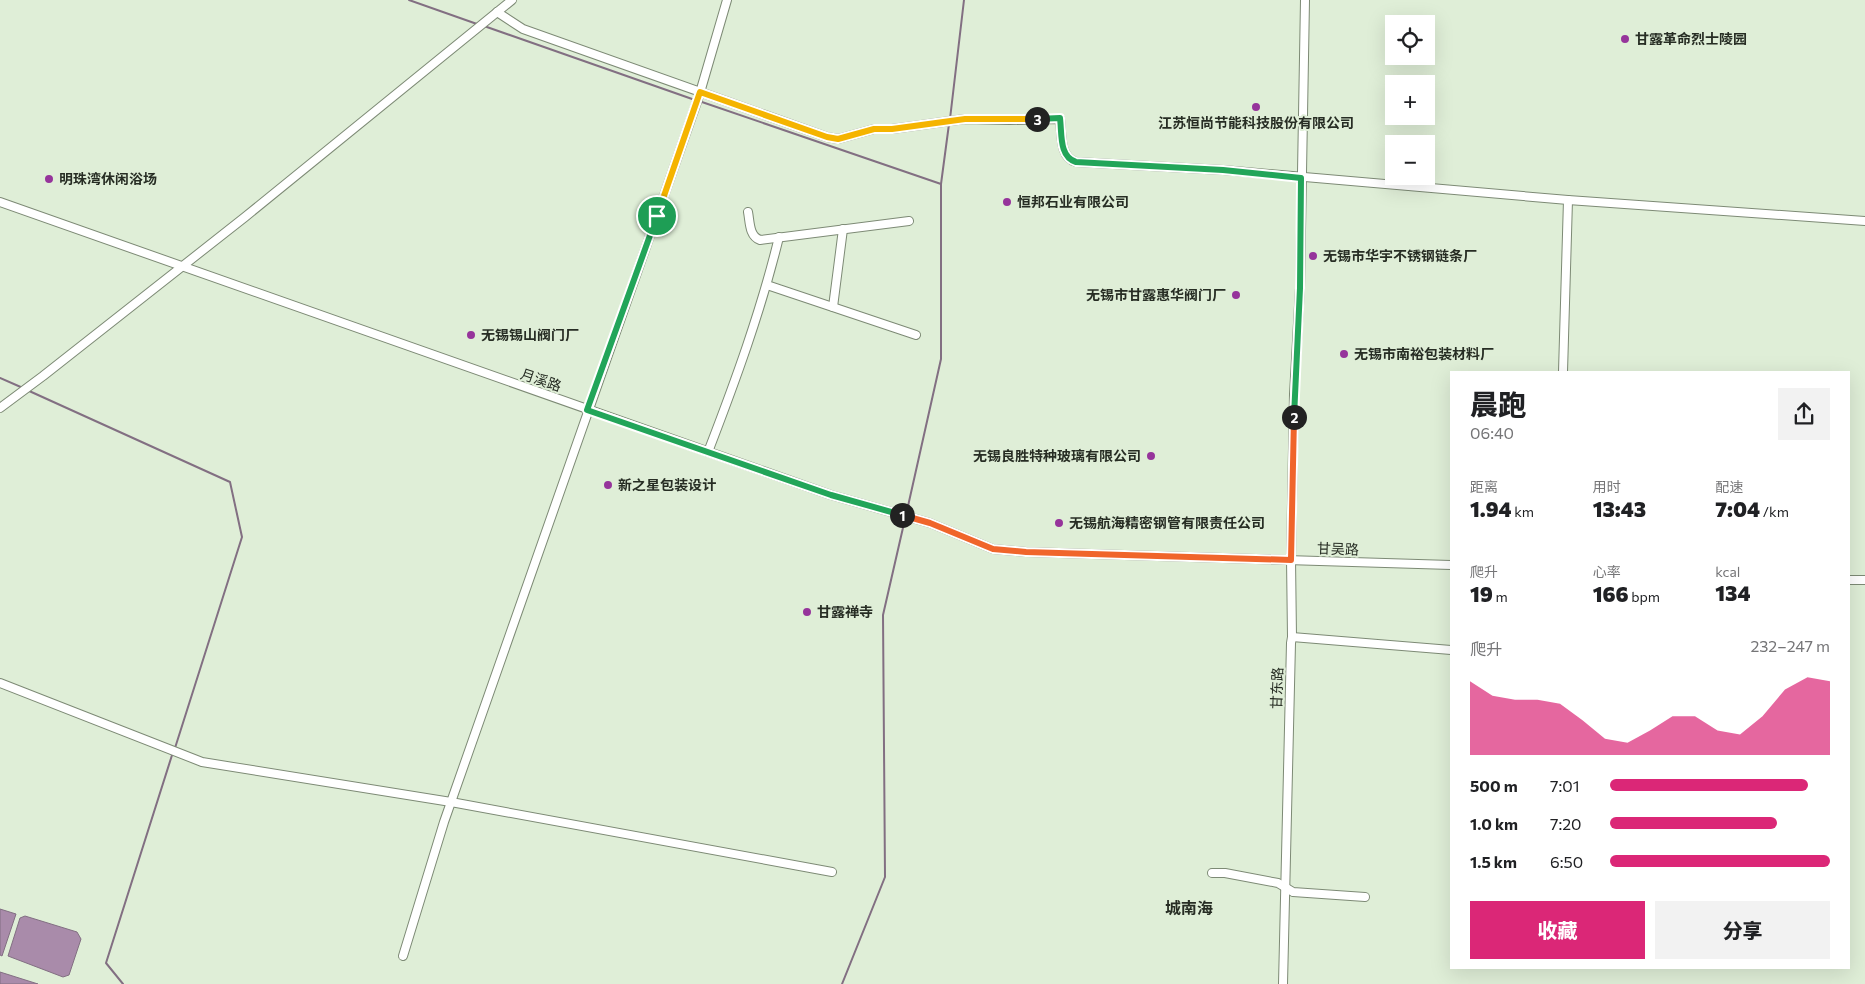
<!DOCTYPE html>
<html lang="zh">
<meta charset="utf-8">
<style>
:root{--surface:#fff;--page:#f2f2f2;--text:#202124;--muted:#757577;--accent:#db2777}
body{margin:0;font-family:Commissioner,"Noto Sans SC",sans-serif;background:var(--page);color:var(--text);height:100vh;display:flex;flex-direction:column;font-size:19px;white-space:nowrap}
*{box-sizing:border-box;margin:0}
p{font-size:16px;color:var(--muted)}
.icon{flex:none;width:28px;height:28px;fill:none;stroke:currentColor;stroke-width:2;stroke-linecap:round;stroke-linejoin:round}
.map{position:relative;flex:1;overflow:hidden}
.side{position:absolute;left:1450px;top:371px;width:400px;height:598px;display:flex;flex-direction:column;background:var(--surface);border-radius:0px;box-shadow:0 5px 20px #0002}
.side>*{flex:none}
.buttons{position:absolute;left:1385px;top:15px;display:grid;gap:10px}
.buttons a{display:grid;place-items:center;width:50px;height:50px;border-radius:0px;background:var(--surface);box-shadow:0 5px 20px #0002;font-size:25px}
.pin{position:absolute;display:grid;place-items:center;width:42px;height:42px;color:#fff;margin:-21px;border:2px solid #fff;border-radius:50%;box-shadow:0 1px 5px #0007}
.km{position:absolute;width:25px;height:25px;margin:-12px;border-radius:50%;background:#222;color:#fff;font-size:14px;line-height:25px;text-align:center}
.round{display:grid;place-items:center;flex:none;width:52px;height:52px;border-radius:0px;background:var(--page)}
.headline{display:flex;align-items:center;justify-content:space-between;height:85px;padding:0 20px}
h1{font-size:28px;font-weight:800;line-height:38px}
.metrics{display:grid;grid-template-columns:repeat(3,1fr);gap:8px;height:85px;padding:5px 20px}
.metrics div{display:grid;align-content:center}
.metrics b{font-size:21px;font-weight:800}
.metrics small{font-size:14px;font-weight:400}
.metrics p{font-size:14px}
.chart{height:140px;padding:10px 20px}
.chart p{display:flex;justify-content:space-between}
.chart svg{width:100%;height:90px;margin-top:5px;fill:var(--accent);opacity:.7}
.cta{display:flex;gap:10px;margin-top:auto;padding:10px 20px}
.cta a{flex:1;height:58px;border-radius:0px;background:var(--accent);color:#fff;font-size:20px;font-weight:800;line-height:58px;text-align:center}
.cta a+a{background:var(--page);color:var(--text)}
ul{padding:0 20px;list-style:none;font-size:16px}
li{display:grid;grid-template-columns:80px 60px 1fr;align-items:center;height:38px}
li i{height:12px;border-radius:6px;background:var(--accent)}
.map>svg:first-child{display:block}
.water{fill:#a98baa;stroke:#826f82}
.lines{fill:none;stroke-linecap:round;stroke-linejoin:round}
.stream{stroke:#826f82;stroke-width:2}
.minor-casing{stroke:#7d8a75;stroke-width:10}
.minor{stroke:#fff;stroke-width:8}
.split-1-casing{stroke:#fff;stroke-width:10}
.split-2-casing{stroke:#fff;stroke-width:10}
.split-3-casing{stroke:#fff;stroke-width:10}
.split-4-casing{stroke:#fff;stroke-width:10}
.split-1{stroke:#22a559;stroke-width:6}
.split-2{stroke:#f0652b;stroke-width:6}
.split-3{stroke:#22a559;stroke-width:6}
.split-4{stroke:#f5b400;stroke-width:6}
.poi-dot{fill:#96349b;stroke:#dfeed7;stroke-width:2}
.labels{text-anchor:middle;stroke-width:4;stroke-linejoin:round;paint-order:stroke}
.poi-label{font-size:14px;font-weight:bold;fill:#272d24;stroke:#dfeed7;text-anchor:start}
.street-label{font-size:14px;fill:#272d24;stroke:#dfeed7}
.quarter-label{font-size:16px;font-weight:bold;fill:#272d24;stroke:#dfeed7}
</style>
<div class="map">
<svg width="1865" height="984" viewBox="0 0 1865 984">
<rect width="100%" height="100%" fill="#dfeed7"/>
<!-- water -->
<g class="water">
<polygon points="0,909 16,914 2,956 0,955"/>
<polygon points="25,916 77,932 81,939 69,975 63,977 8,956 20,918"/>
<polygon points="0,972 38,984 0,984"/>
</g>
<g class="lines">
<!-- stream -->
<g class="stream">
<polyline points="409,0 477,24"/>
<polyline points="484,26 695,100"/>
<polyline points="699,101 941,184"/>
<polyline points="950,119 964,0"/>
<polyline points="0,378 23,388"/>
<polyline points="27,390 230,482 242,537 175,748"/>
<polyline points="906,515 941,359 941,184 949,124"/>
<polyline points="123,984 106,963 173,752"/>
<polyline points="842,984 885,877 883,615 905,519"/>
</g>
<defs>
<g id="minor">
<path d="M497,12l26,17 304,108 11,2 36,-10h18l73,-10 45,1 50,-1c2,15 -1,38 16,43l147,8 345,30 297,21"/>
<polyline points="0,202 831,495 930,523 993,549 1026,552 1451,565"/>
<path d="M748,212c2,10 1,24 12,28l149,-19"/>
<polyline points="767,285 916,335"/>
<polyline points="833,307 843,229"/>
<polyline points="1563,372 1568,200"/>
<polyline points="0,408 43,376 245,217 512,0"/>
<path d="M708,452c27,-70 53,-141 71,-215"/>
<polyline points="1849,580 1865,580"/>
<polyline points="1292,637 1451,650"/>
<polyline points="0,683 202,762 451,802 832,872"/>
<polyline points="1212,873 1225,873 1278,883 1293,892 1365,897"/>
<polyline points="403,956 444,822 699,96 727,0"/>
<polyline points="1283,984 1291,643 1292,637 1291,559 1294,394 1300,288 1305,0"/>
</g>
</defs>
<!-- minor casing -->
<use href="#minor" class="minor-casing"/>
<!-- minor -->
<use href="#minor" class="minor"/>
</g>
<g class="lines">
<defs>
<polyline id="split-1" points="657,216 587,410 831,495 902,515"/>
<polyline id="split-2" points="902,515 930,523 993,549 1026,552 1291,560 1294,417"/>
<path id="split-3" d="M1037,119l23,-1c2,16 -1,39 16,44l147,8 78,8 -1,110 -6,129"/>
<polyline id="split-4" points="657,216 700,92 827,137 838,139 874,129 892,129 965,119 1037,119"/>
</defs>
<!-- split-1 casing -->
<use href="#split-1" class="split-1-casing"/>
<!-- split-2 casing -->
<use href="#split-2" class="split-2-casing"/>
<!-- split-3 casing -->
<use href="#split-3" class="split-3-casing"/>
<!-- split-4 casing -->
<use href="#split-4" class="split-4-casing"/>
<!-- split-1 -->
<use href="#split-1" class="split-1"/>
<!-- split-2 -->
<use href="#split-2" class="split-2"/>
<!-- split-3 -->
<use href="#split-3" class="split-3"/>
<!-- split-4 -->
<use href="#split-4" class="split-4"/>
</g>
<!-- markers -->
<g class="poi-dot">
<circle cx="1625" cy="39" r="5"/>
<circle cx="1256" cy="107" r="5"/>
<circle cx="49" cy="179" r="5"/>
<circle cx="1007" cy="202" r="5"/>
<circle cx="1313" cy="256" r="5"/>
<circle cx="1236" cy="295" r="5"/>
<circle cx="471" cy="335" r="5"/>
<circle cx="1344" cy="354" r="5"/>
<circle cx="1151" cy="456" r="5"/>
<circle cx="608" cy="485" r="5"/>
<circle cx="1059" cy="523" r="5"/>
<circle cx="807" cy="612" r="5"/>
</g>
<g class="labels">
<!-- poi labels -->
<g class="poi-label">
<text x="1635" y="44">甘露革命烈士陵园</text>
<text x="1256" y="128" text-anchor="middle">江苏恒尚节能科技股份有限公司</text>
<text x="59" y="184">明珠湾休闲浴场</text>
<text x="1017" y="207">恒邦石业有限公司</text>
<text x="1323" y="261">无锡市华宇不锈钢链条厂</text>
<text x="1226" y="300" text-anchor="end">无锡市甘露惠华阀门厂</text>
<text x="481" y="340">无锡锡山阀门厂</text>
<text x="1354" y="359">无锡市南裕包装材料厂</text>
<text x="1141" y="461" text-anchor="end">无锡良胜特种玻璃有限公司</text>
<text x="618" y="490">新之星包装设计</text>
<text x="1069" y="528">无锡航海精密钢管有限责任公司</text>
<text x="817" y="617">甘露禅寺</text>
</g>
<!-- street labels -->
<g class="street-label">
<text transform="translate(541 380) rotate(19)" y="5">月溪路</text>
<text transform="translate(1338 549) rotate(2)" y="5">甘吴路</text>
<text transform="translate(1277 688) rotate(-88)" y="5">甘东路</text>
</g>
<!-- quarter labels -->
<g class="quarter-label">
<text x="1189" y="914">城南海</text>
</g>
</g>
</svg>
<div class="buttons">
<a><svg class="icon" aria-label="locate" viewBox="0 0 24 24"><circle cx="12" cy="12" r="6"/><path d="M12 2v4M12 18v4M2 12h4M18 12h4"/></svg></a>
<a>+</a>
<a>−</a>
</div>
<div class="pin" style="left:657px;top:216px;background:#1e9e55"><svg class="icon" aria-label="arrive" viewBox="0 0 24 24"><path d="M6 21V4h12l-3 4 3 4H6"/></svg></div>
<b class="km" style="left:902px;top:515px">1</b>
<b class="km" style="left:1294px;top:417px">2</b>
<b class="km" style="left:1037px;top:119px">3</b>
<section class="side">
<div class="headline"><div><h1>晨跑</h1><p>06:40</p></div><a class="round"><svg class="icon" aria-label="share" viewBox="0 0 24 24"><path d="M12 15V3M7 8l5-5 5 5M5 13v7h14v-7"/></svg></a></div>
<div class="metrics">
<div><p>距离</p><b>1.94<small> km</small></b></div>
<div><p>用时</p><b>13:43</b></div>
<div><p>配速</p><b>7:04<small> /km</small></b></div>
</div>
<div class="metrics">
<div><p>爬升</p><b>19<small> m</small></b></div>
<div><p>心率</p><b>166<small> bpm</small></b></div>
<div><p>kcal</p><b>134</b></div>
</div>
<div class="chart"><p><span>爬升</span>232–247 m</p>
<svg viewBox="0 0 160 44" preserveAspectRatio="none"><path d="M0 44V8L10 15L20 17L30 17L40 19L50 27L60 36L70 38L80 32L90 25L100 25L110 32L120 34L130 25L140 12L150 6L160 8V44z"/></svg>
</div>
<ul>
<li><b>500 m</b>7:01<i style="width:90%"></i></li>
<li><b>1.0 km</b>7:20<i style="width:76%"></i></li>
<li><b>1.5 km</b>6:50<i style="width:100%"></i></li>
</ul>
<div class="cta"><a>收藏</a><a>分享</a></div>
</section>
</div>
